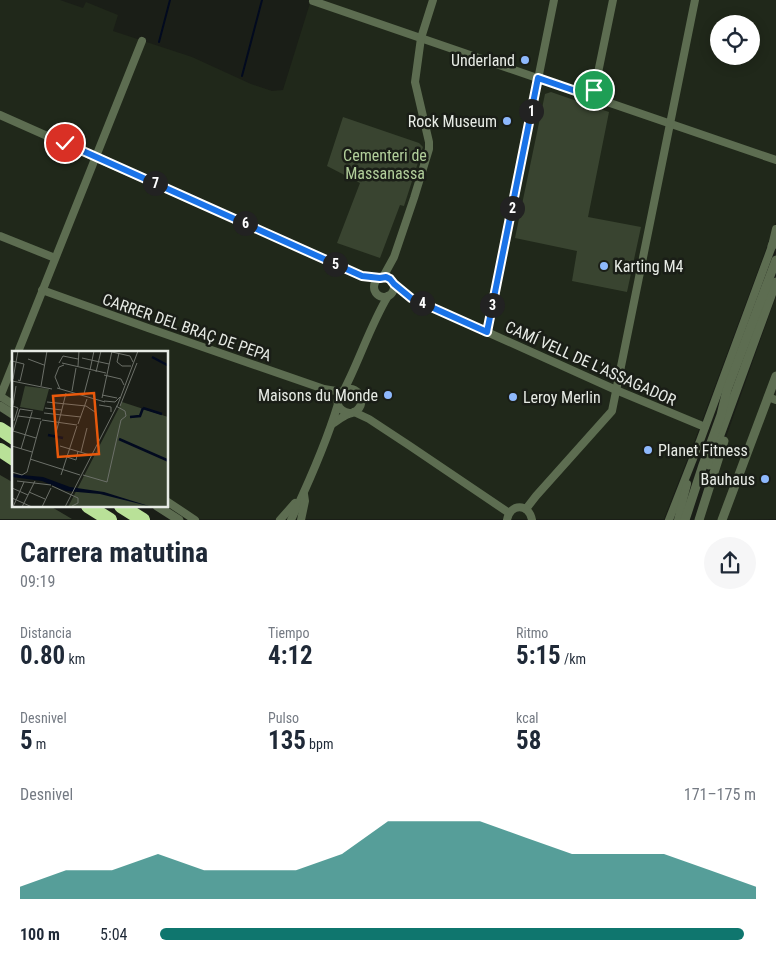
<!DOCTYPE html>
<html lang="es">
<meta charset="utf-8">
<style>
:root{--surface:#fff;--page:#f6f6f7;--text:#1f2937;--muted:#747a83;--accent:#0f766e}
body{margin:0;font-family:"Roboto Condensed",sans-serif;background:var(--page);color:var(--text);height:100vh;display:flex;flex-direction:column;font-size:19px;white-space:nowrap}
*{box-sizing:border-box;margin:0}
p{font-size:16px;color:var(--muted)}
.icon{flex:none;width:28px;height:28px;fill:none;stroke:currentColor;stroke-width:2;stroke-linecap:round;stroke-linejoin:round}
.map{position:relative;height:520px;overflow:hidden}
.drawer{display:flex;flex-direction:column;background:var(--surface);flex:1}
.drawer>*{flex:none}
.tools{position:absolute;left:710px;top:15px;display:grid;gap:10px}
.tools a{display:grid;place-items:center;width:50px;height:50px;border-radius:50%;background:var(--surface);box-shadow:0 2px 12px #0003;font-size:25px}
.pin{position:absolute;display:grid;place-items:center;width:42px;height:42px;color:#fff;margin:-21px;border:2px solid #fff;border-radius:50%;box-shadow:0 1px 5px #0007}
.km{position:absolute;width:25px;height:25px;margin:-12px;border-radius:50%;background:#222;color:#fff;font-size:14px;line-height:25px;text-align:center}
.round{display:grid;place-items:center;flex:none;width:52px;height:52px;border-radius:26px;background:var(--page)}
.head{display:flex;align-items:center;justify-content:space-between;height:85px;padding:0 20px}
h1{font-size:28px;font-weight:700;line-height:38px}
.figures{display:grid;grid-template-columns:repeat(3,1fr);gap:8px;height:85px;padding:5px 20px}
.figures div{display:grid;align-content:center}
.figures b{font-size:25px;font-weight:700}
.figures small{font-size:14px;font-weight:400}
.figures p{font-size:14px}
.chart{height:140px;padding:10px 20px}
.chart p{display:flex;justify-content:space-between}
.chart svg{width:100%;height:90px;margin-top:5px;fill:var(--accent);opacity:.7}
ul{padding:0 20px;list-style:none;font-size:16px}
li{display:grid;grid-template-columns:80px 60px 1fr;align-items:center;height:38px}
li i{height:12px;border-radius:6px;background:var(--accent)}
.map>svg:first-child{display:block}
.built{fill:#20281a;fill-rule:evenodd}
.green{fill:#394430}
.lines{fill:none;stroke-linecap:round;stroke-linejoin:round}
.stream{stroke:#020a1f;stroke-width:2}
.minor{stroke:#5d6d51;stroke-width:8}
.tertiary{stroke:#5d6d51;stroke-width:9}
.motorway{stroke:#b9e198;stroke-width:14}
.route-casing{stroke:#fff;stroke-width:10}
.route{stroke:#1a73e8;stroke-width:6}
.poi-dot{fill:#8eb9fd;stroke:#1a1e17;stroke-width:2}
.labels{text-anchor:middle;stroke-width:5;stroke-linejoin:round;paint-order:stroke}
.poi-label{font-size:16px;fill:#e7ebe5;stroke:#1a1e17;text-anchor:end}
.park-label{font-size:16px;fill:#b2cf9b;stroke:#1a1e17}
.street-label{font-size:16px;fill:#e7ebe5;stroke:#1a1e17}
.inset-river{fill:none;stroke:#020a1f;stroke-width:2.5}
.inset-road{fill:none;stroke:#6c7069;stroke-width:1}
.view{fill:#e8590c;fill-opacity:0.15;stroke:#e8590c;stroke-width:2.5}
.inset-edge{fill:none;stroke:#e7ebe5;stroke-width:2.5}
</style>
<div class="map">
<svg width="776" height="520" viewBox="0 0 776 520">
<rect width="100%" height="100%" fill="#1a1e17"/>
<!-- built -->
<g class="built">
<path d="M0,0h60l23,8 3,-6 32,13 -5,16 79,26 59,27 21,7 11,-1 28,-90h465v222l-80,215 -32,82h-479l-21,-13h4v-154h-154v58l-14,-9zM719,24h32v32h-32z"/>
<polygon points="776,296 776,519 697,520 737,406"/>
</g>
<!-- green -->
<g class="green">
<polygon points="551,92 609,112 588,217 641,227 627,292 572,281 577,251 515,238 545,94"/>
<polygon points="343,117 419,143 423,147 404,206 400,205 380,258 337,243 360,183 327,166"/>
<polygon points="0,475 14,483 14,506 50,506 72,519 0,519"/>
</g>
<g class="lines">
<!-- stream -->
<g class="stream">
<polyline points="159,42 170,0"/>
<polyline points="242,76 262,0"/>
</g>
<!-- minor -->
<g class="minor">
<polyline points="313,1 776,160"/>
<polyline points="593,97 613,0"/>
<polyline points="0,115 362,276 380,278"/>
<polyline points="0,236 55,258"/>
<polyline points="383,277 394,257 414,198 429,149 429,142 415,82 421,38 433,0"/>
<circle cx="384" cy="287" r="10"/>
<polyline points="394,285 411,298 487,332 616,390 705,427"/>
<polyline points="42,290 148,328 324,389 342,392"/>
<polyline points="487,332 554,0"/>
<polyline points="18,352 142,41"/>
<path d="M344,390c16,-31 26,-64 44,-94"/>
<polyline points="0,396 14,405"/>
<polyline points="0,397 14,362"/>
<polyline points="768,397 776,400"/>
<polyline points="354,412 369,419 410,446 509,513"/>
<path d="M332,424c5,-3 11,-8 17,-10 4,-2 3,0 7,-3 6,-4 7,-12 3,-17 -13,-17 -35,13 -10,19"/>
<polyline points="168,502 195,520"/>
<polyline points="526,509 536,496 612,411 695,0"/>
<polyline points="280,520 295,503"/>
<path d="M291,520c18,-38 35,-76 47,-116"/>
<polyline points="301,520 305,501 304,494"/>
<path d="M507,520c3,-17 22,-17 25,0"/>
<polyline points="669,520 700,441 772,246 776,229"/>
<polyline points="678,520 687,484"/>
</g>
<!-- tertiary -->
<g class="tertiary">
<polyline points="772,246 776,237"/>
<polyline points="0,406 14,415"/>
<polyline points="709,465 776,282"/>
<polyline points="157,506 179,520"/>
<polyline points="685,520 703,465 721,415 727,390 776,260"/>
<polyline points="699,520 724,441"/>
<polyline points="722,520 776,376"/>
</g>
<!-- motorway -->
<g class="motorway">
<polyline points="0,429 14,438"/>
<polyline points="0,450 14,459"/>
<polyline points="88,506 110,520"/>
<polyline points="121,506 143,520"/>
</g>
</g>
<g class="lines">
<defs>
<polyline id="route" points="65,143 362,276 380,278 386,277 390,279 394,284 411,298 487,332 538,78 593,97 594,90"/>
</defs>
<!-- route casing -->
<use href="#route" class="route-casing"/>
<!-- route -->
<use href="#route" class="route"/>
</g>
<!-- markers -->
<g class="poi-dot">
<circle cx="525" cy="60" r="5"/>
<circle cx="507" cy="121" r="5"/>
<circle cx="604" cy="266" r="5"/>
<circle cx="388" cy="395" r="5"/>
<circle cx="513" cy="397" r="5"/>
<circle cx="648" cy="450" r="5"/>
<circle cx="765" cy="479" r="5"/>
</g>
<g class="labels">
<!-- poi labels -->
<g class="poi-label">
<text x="515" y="66">Underland</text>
<text x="497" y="127">Rock Museum</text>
<text x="614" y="272" text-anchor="start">Karting M4</text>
<text x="378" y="401">Maisons du Monde</text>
<text x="523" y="403" text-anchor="start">Leroy Merlin</text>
<text x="658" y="456" text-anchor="start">Planet Fitness</text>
<text x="755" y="485">Bauhaus</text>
</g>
<!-- park labels -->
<g class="park-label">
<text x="385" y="161">Cementeri de<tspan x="385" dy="18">Massanassa</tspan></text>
</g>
<!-- street labels -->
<g class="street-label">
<text transform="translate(187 327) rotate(19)" y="6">CARRER DEL BRAÇ DE PEPA</text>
<text transform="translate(591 363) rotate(24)" y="6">CAMÍ VELL DE L'ASSAGADOR</text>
</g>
</g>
<!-- overview -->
<g transform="translate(12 351)">
<rect width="156" height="156" fill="#1a1e17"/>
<path d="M13,35l24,3 -6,22 -23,-4zM110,51l46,15v90h-100z" fill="#394430"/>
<path d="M0,123l31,3 27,10 34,5 48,15 -52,-13 -34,-3 -24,-10 -30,-4z" fill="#020a1f"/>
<path class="inset-river" d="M140,6l17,9M131,57l19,6M118,66l10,-1 3,-8M36,84l15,3M107,88l50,22"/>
<path class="inset-road" d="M100,1l18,4 3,6M107,2l-2,9 5,4h9M70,7l27,6M16,8l16,6M0,10l12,3 -4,17 -2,-1M47,12l4,-7 15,3M50,12l44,10M66,15l1,-15M78,19l4,-19M84,21l5,-21M92,24l17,4 3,6M1,28l5,-28M0,30l40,8M29,35l6,-35M45,37l48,14M48,38l-5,-12 4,-10 5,-2M60,40l4,-23M72,43l6,-23M90,44l15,3M90,47l10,-47M92,50l11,1 5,-5M35,51l39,4 9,6M1,54l3,-19M87,54l12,2v5M1,55l5,2 -4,13M108,55l17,-43M33,57l17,2M32,62l37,4M6,65l23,3M30,69l35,5M66,73l9,-25M1,80l23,7M44,82l10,-40M0,83l8,-25 13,2M0,95l20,6M48,95l30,9M9,98l11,-37M69,101l6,-24M55,106l9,3 2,-9M18,108l50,16M0,121l10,3 5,-3 14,-51M49,124l16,-49M71,124l24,7 14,-62 5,-4 -1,-5 -9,-5M5,130l34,4M40,135l26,12v5l-6,3M0,137l16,7M17,141l16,7M0,147l20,9M1,156l11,-25M10,156l13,-26M30,156l9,-19M53,156l53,-103 20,-53"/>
<path class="view" d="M82,42l5,61 -41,3 -5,-61z"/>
<rect width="156" height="156" class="inset-edge"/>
</g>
</svg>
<div class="tools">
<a><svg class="icon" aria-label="locate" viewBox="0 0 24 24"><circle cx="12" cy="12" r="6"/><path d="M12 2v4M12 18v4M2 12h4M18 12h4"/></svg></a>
</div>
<div class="pin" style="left:594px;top:90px;background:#1e9e55"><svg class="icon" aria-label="arrive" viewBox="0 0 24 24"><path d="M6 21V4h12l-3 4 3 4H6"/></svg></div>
<div class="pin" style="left:65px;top:143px;background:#d93025"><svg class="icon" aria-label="check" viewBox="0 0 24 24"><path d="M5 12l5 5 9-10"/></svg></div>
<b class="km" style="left:531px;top:111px">1</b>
<b class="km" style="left:512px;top:208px">2</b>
<b class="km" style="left:492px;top:305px">3</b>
<b class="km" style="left:422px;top:303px">4</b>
<b class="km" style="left:335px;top:264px">5</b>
<b class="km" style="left:245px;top:223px">6</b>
<b class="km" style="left:155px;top:183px">7</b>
</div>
<section class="drawer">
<div class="head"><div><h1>Carrera matutina</h1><p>09:19</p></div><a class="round"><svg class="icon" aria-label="share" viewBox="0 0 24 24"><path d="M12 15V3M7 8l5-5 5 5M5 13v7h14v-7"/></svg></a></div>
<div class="figures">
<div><p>Distancia</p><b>0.80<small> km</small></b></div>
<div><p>Tiempo</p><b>4:12</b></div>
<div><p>Ritmo</p><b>5:15<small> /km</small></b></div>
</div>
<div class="figures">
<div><p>Desnivel</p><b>5<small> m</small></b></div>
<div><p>Pulso</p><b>135<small> bpm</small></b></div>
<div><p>kcal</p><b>58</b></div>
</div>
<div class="chart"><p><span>Desnivel</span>171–175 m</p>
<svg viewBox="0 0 160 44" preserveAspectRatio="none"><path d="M0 44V38L10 30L20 30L30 22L40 30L50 30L60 30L70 22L80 6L90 6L100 6L110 14L120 22L130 22L140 22L150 30L160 38V44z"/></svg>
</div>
<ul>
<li><b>100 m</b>5:04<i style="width:98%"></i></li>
</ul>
</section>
